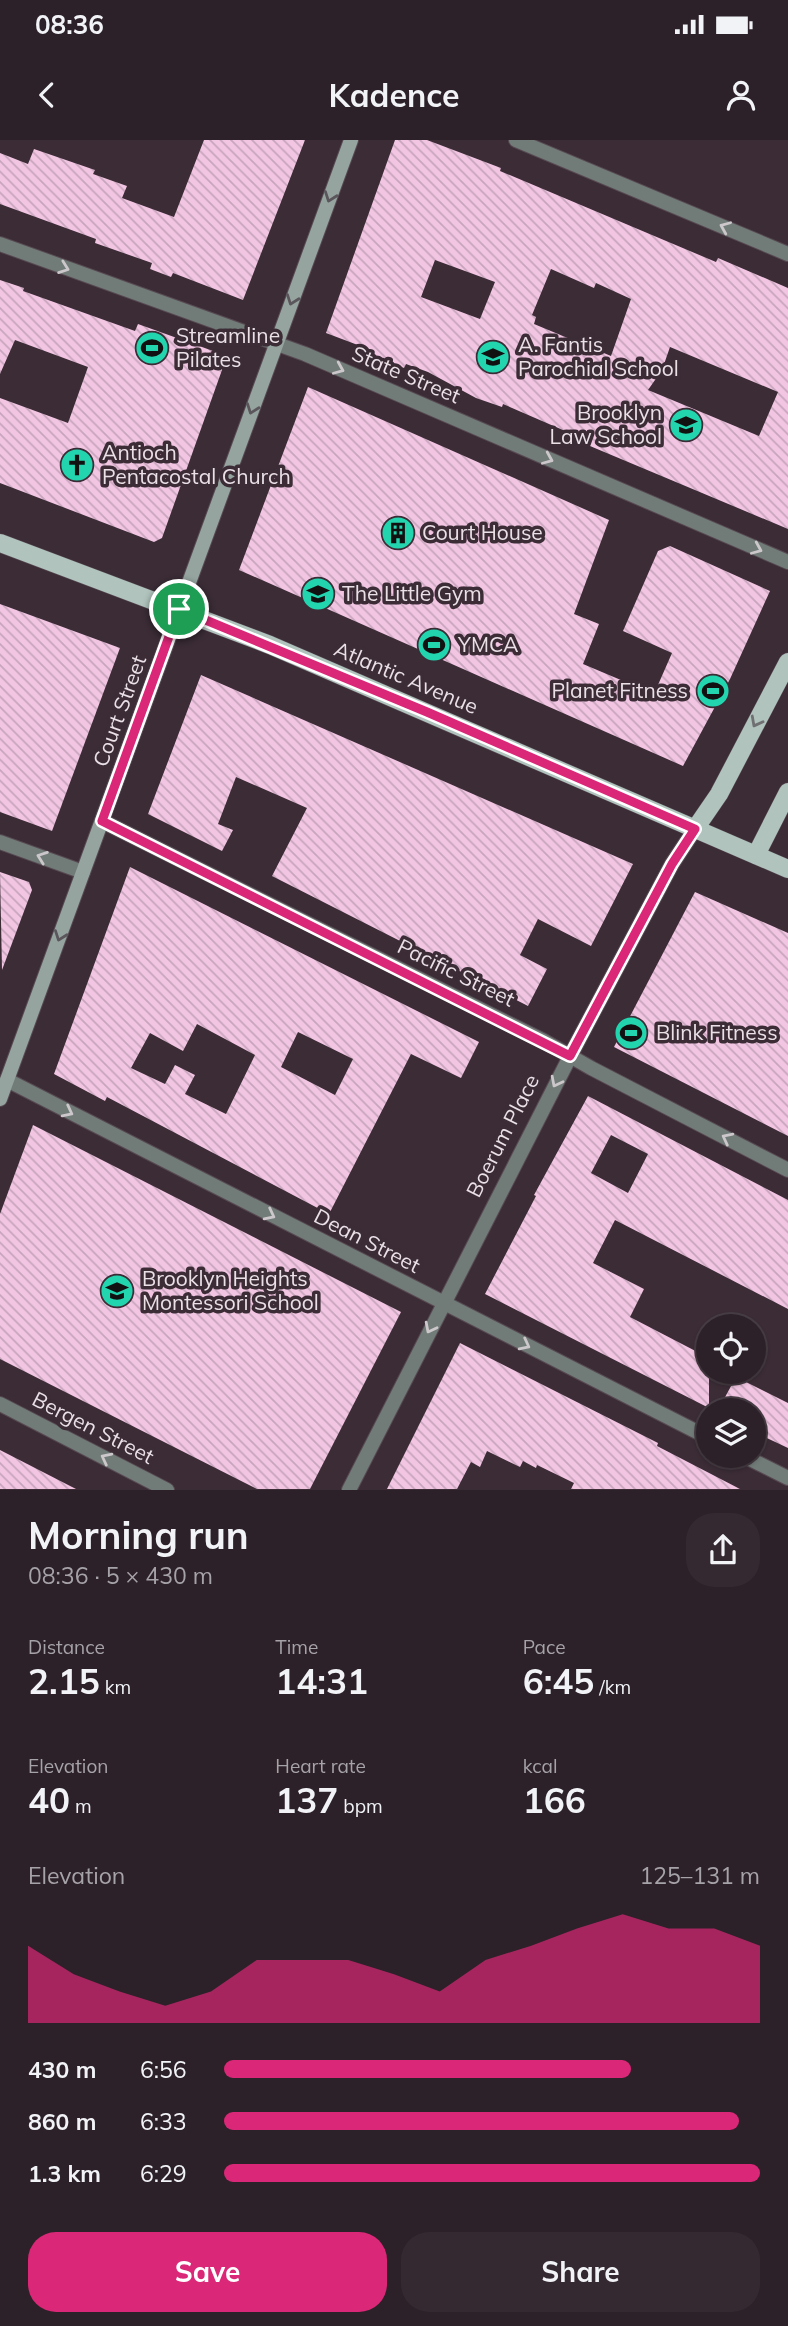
<!DOCTYPE html>
<meta charset="utf-8">
<style>
:root{--surface:#2c2128;--page:#342930;--text:#f1f3f6;--muted:#a6a3a8;--line:#483e45;--accent:#db2777}
body{margin:0;font-family:Mulish,sans-serif;background:var(--page);color:var(--text);height:100vh;display:flex;flex-direction:column;font-size:26px;white-space:nowrap}
*{box-sizing:border-box;margin:0}
p{font-size:23px;color:var(--muted)}
.icon{flex:none;width:38px;height:38px;fill:none;stroke:currentColor;stroke-width:2;stroke-linecap:round;stroke-linejoin:round}
.map{position:relative;height:1350px;overflow:hidden}
.panel{display:flex;flex-direction:column;background:var(--surface);flex:1}
.panel>*{flex:none}
.controls{position:absolute;left:696px;top:1174px;display:grid;gap:14px}
.controls a{display:grid;place-items:center;width:70px;height:70px;border-radius:50%;background:var(--surface);box-shadow:0 2px 5px #0004,0 0 0 2px var(--line);font-size:35px}
.pin{position:absolute;display:grid;place-items:center;width:60px;height:60px;color:#fff;margin:-30px;border:4px solid #fff;border-radius:50%;box-shadow:0 2px 7px #0007}
.round{display:grid;place-items:center;flex:none;width:74px;height:74px;border-radius:28px;background:var(--page)}
.headline{display:flex;align-items:center;justify-content:space-between;height:119px;padding:0 28px}
h1{font-size:38px;font-weight:700;line-height:52px}
.metrics{display:grid;grid-template-columns:repeat(3,1fr);gap:10px;height:119px;padding:7px 28px}
.metrics div{display:grid;align-content:center}
.metrics b{font-size:35px;font-weight:700}
.metrics small{font-size:19px;font-weight:400}
.metrics p{font-size:19px}
.chart{height:196px;padding:14px 28px}
.chart p{display:flex;justify-content:space-between}
.chart svg{width:100%;height:126px;margin-top:7px;fill:var(--accent);opacity:.7}
.primary-button{display:flex;gap:14px;margin-top:auto;padding:14px 28px}
.primary-button a{flex:1;height:80px;border-radius:28px;background:var(--accent);color:#fff;font-size:28px;font-weight:700;line-height:80px;text-align:center}
.primary-button a+a{background:var(--page);color:var(--text)}
ul{padding:0 28px;list-style:none;font-size:23px}
li{display:grid;grid-template-columns:112px 84px 1fr;align-items:center;height:52px}
li i{height:18px;border-radius:9px;background:var(--accent)}
.status{display:flex;justify-content:space-between;align-items:center;height:49px;padding:0 35px;background:var(--surface);direction:ltr}
.status svg{height:19px;fill:currentColor}
header{display:flex;justify-content:space-between;align-items:center;height:91px;padding:0 28px;background:var(--surface);font-size:32px;font-weight:700}
.map>svg:first-child{display:block}
.building{fill:url(#building-back-hatch);fill-rule:evenodd}
.lines{fill:none;stroke-linecap:round;stroke-linejoin:round}
.street-casing{stroke:#574952;stroke-width:16}
.secondary-casing{stroke:#574952;stroke-width:16}
.primary-casing{stroke:#574952;stroke-width:19}
.street{stroke:#717b77;stroke-width:14}
.secondary{stroke:#95a49f;stroke-width:14}
.primary{stroke:#b0c3bd;stroke-width:18}
.oneway{stroke:#5a565b}
.oneway2{stroke:#ccc7ca}
.oneway3{stroke:#707073}
.route-casing{stroke:#fff;stroke-width:14}
.route{stroke:#db2777;stroke-width:9}
.labels{text-anchor:middle;stroke-width:7;stroke-linejoin:round;paint-order:stroke}
.poi-label{font-size:21px;fill:#eae0e6;stroke:#3b2c36;text-anchor:start}
.street-label{font-size:21px;fill:#eae0e6;stroke:#3b2c36}
</style>
<div class="status"><b>08:36</b><svg viewBox="0 0 49 12"><path d="M0 12V9h3v3zM5 12V6h3v6zM10 12V3h3v9zM15 12V0h3v12zM26 1h20v11H26zM47 4h2v5h-2z"/></svg></div>
<header><svg class="icon" aria-label="back" viewBox="0 0 24 24"><path d="M15 5l-7 7 7 7"/></svg>Kadence<svg class="icon" aria-label="person" viewBox="0 0 24 24"><circle cx="12" cy="8" r="4"/><path d="M4 21q1-7 8-7t8 7"/></svg></header>
<div class="map">
<svg width="788" height="1350" viewBox="0 0 788 1350">
<defs>
<pattern id="building-back-hatch" width="6" height="6" patternUnits="userSpaceOnUse" patternTransform="scale(1.75)"><rect width="6" height="6" fill="#f2c6e3"/><path d="M-1 5l2 2M0 0l6 6M5-1l2 2" fill="none" stroke="#c7a5bc"/></pattern>
</defs>
<rect width="100%" height="100%" fill="#3b2c36"/>
<!-- building -->
<g class="building">
<polygon points="204,0 305,0 243,160 173,133 171,137 150,129 152,123 95,103 96,99 0,64 0,13 28,24 34,9 95,30 93,34 127,46 122,58 174,77"/>
<path d="M395,0h32l74,28 -1,3 216,91 2,-4 70,30v241l-210,-88 1,-4 -76,-33 -1,3 -26,-9 -48,-26 -22,-8 -2,4 -34,-14 1,-4 -45,-17zM435,120l60,22 -15,37 -59,-22zM551,129l43,19 2,-5 35,16 -20,57 -77,-32 2,-7 -4,-2zM670,207l108,45 -19,44 -111,-46 14,-20z"/>
<polygon points="0,140 24,148 23,151 135,191 138,184 227,216 162,398 154,402 0,343 0,258 68,283 88,227 15,200 0,234"/>
<polygon points="308,247 609,380 574,474 599,484 583,524 654,554 672,513 623,491 658,411 670,406 770,451 730,539 683,626 239,430"/>
<polygon points="0,464 120,508 52,691 0,672"/>
<polygon points="201,535 633,724 591,806 538,779 520,815 547,829 528,866 272,736 307,668 236,637 218,684 233,690 222,711 148,674"/>
<path d="M130,727l349,175 -18,36 -50,-24 -82,160 -222,-117 -2,4 -51,-27zM197,884l58,31 -29,59 -41,-20 10,-19 -20,-10 -10,19 -34,-16 19,-35 33,18zM298,892l55,27 -18,36 -54,-28z"/>
<polygon points="0,732 29,742 32,750 2,830"/>
<polygon points="695,752 788,793 788,996 614,907"/>
<path d="M588,956l200,104v109l-173,-89 -22,43 51,26 -14,28 79,41v50l-224,-114 51,-98 -2,-1zM611,995l37,19 -20,39 -37,-20z"/>
<polygon points="33,985 401,1172 310,1349 257,1349 0,1219 0,1074"/>
<polygon points="460,1203 658,1303 657,1306 740,1349 571,1349 574,1343 537,1325 536,1328 523,1321 520,1327 487,1311 480,1327 471,1322 457,1349 387,1349"/>
<polygon points="736,1237 788,1263 788,1308 754,1292 754,1270 718,1270"/>
<polygon points="0,1310 76,1349 0,1349"/>
</g>
<g class="lines">
<defs>
<g id="street">
<polyline points="516,0 788,114"/>
<polyline points="0,104 305,214 788,422"/>
<polyline points="102,681 544,901 591,928 788,1030"/>
<polyline points="0,702 83,732"/>
<polyline points="7,940 709,1298"/>
<polyline points="0,1264 167,1350"/>
<polyline points="744,1316 788,1338"/>
<polyline points="349,1350 579,899 672,724 695,689"/>
</g>
<polyline id="secondary" points="0,959 351,0"/>
<g id="primary">
<polyline points="0,403 270,505 788,729"/>
<polyline points="695,689 719,654 788,522"/>
<polyline points="756,715 788,652"/>
</g>
</defs>
<!-- street casing -->
<use href="#street" class="street-casing"/>
<!-- secondary casing -->
<use href="#secondary" class="secondary-casing"/>
<!-- primary casing -->
<use href="#primary" class="primary-casing"/>
<!-- street -->
<use href="#street" class="street"/>
<!-- secondary -->
<use href="#secondary" class="secondary"/>
<!-- primary -->
<use href="#primary" class="primary"/>
</g>
<!-- one-way arrows -->
<defs><path id="oneway-chevron" d="M-2-3.5L2.5 0L-2 3.5" fill="none" stroke-width="1.6" stroke-linecap="round" stroke-linejoin="round" transform="scale(1.75)"/></defs>
<g class="oneway">
<use href="#oneway-chevron" transform="translate(330 57) rotate(110)"/>
<use href="#oneway-chevron" transform="translate(292 160) rotate(110)"/>
<use href="#oneway-chevron" transform="translate(252 269) rotate(110)"/>
<use href="#oneway-chevron" transform="translate(60 796) rotate(110)"/>
</g>
<g class="oneway2">
<use href="#oneway-chevron" transform="translate(725 87) rotate(-157)"/>
<use href="#oneway-chevron" transform="translate(64 128) rotate(20)"/>
<use href="#oneway-chevron" transform="translate(339 229) rotate(23)"/>
<use href="#oneway-chevron" transform="translate(548 319) rotate(23)"/>
<use href="#oneway-chevron" transform="translate(757 409) rotate(23)"/>
<use href="#oneway-chevron" transform="translate(42 717) rotate(-160)"/>
<use href="#oneway-chevron" transform="translate(556 942) rotate(117)"/>
<use href="#oneway-chevron" transform="translate(68 972) rotate(27)"/>
<use href="#oneway-chevron" transform="translate(727 998) rotate(-153)"/>
<use href="#oneway-chevron" transform="translate(270 1075) rotate(27)"/>
<use href="#oneway-chevron" transform="translate(430 1188) rotate(117)"/>
<use href="#oneway-chevron" transform="translate(525 1205) rotate(27)"/>
<use href="#oneway-chevron" transform="translate(106 1318) rotate(-153)"/>
</g>
<use class="oneway3" href="#oneway-chevron" transform="translate(756 582) rotate(118)"/>
<g class="lines">
<defs>
<polygon id="route" points="179,469 427,572 695,689 672,724 570,916 102,681"/>
</defs>
<!-- route casing -->
<use href="#route" class="route-casing"/>
<!-- route -->
<use href="#route" class="route"/>
</g>
<!-- icons -->
<defs>
<symbol id="stadium-disc" viewBox="-11 -11 22 22"><circle r="9.5" fill="#23d5af" stroke="#3b2c36"/><path d="M0-5a6.5 5 0 1 0 0 10a6.5 5 0 1 0 0-10ZM-3.5-1.8h7v3.6h-7Z" fill="#111"/></symbol>
<symbol id="school-disc" viewBox="-11 -11 22 22"><circle r="9.5" fill="#23d5af" stroke="#3b2c36"/><path d="M0-5L7-2L0 1L-7-2ZM-4 1L0 2.5L4 1V4Q0 6-4 4Z" fill="#111"/></symbol>
<symbol id="university-disc" viewBox="-11 -11 22 22"><circle r="9.5" fill="#23d5af" stroke="#3b2c36"/><path d="M0-5L7-2L0 1L-7-2ZM-4 1L0 2.5L4 1V4Q0 6-4 4Z" fill="#111"/></symbol>
<symbol id="church-disc" viewBox="-11 -11 22 22"><circle r="9.5" fill="#23d5af" stroke="#3b2c36"/><path d="M-1.2-6h2.4v3.5h3.3v2.4h-3.3V6h-2.4V-.1h-3.3v-2.4h3.3Z" fill="#111"/></symbol>
<symbol id="building-disc" viewBox="-11 -11 22 22"><circle r="9.5" fill="#23d5af" stroke="#3b2c36"/><path d="M-4-6H4V6H1V3H-1V6H-4ZM-2.5-4.3h1.7v1.8h-1.7ZM.8-4.3h1.7v1.8H.8ZM-2.5-1h1.7V.8h-1.7ZM.8-1h1.7V.8H.8Z" fill="#111"/></symbol>
</defs>
<g fill-rule="evenodd">
<use href="#stadium-disc" x="133" y="189" width="38" height="38"/>
<use href="#school-disc" x="474" y="198" width="38" height="38"/>
<use href="#university-disc" x="667" y="266" width="38" height="38"/>
<use href="#church-disc" x="58" y="306" width="38" height="38"/>
<use href="#building-disc" x="379" y="374" width="38" height="38"/>
<use href="#school-disc" x="299" y="435" width="38" height="38"/>
<use href="#stadium-disc" x="415" y="486" width="38" height="38"/>
<use href="#stadium-disc" x="694" y="532" width="38" height="38"/>
<use href="#stadium-disc" x="612" y="874" width="38" height="38"/>
<use href="#school-disc" x="98" y="1132" width="38" height="38"/>
</g>
<g class="labels">
<!-- poi labels -->
<g class="poi-label">
<text x="176" y="203">Streamline<tspan x="176" dy="24">Pilates</tspan></text>
<text x="518" y="212">A. Fantis<tspan x="518" dy="24">Parochial School</tspan></text>
<text x="662" y="280" text-anchor="end">Brooklyn<tspan x="662" dy="24">Law School</tspan></text>
<text x="102" y="320">Antioch<tspan x="102" dy="24">Pentacostal Church</tspan></text>
<text x="422" y="400">Court House</text>
<text x="342" y="461">The Little Gym</text>
<text x="458" y="512">YMCA</text>
<text x="688" y="558" text-anchor="end">Planet Fitness</text>
<text x="656" y="900">Blink Fitness</text>
<text x="142" y="1146">Brooklyn Heights<tspan x="142" dy="24">Montessori School</tspan></text>
</g>
<!-- street labels -->
<g class="street-label">
<text transform="translate(406 235) rotate(23)" y="7">State Street</text>
<text transform="translate(406 538) rotate(23)" y="7">Atlantic Avenue</text>
<text transform="translate(120 571) rotate(-70)" y="7">Court Street</text>
<text transform="translate(456 833) rotate(26)" y="7">Pacific Street</text>
<text transform="translate(503 996) rotate(-63)" y="7">Boerum Place</text>
<text transform="translate(367 1101) rotate(27)" y="7">Dean Street</text>
<text transform="translate(93 1288) rotate(27)" y="7">Bergen Street</text>
</g>
</g>
</svg>
<div class="controls">
<a><svg class="icon" aria-label="locate" viewBox="0 0 24 24"><circle cx="12" cy="12" r="6"/><path d="M12 2v4M12 18v4M2 12h4M18 12h4"/></svg></a>
<a><svg class="icon" aria-label="layers" viewBox="0 0 24 24"><path d="M12 4l9 5-9 5-9-5zM3 14l9 5 9-5"/></svg></a>
</div>
<div class="pin" style="left:179px;top:469px;background:#1e9e55"><svg class="icon" aria-label="arrive" viewBox="0 0 24 24"><path d="M6 21V4h12l-3 4 3 4H6"/></svg></div>
</div>
<section class="panel">
<div class="headline"><div><h1>Morning run</h1><p>08:36 · 5 × 430 m</p></div><a class="round"><svg class="icon" aria-label="share" viewBox="0 0 24 24"><path d="M12 15V3M7 8l5-5 5 5M5 13v7h14v-7"/></svg></a></div>
<div class="metrics">
<div><p>Distance</p><b>2.15<small> km</small></b></div>
<div><p>Time</p><b>14:31</b></div>
<div><p>Pace</p><b>6:45<small> /km</small></b></div>
</div>
<div class="metrics">
<div><p>Elevation</p><b>40<small> m</small></b></div>
<div><p>Heart rate</p><b>137<small> bpm</small></b></div>
<div><p>kcal</p><b>166</b></div>
</div>
<div class="chart"><p><span>Elevation</span>125–131 m</p>
<svg viewBox="0 0 160 44" preserveAspectRatio="none"><path d="M0 44V17L10 27L20 33L30 38L40 33L50 22L60 22L70 22L80 27L90 33L100 22L110 17L120 11L130 6L140 11L150 11L160 17V44z"/></svg>
</div>
<ul>
<li><b>430 m</b>6:56<i style="width:76%"></i></li>
<li><b>860 m</b>6:33<i style="width:96%"></i></li>
<li><b>1.3 km</b>6:29<i style="width:100%"></i></li>
</ul>
<div class="primary-button"><a>Save</a><a>Share</a></div>
</section>
